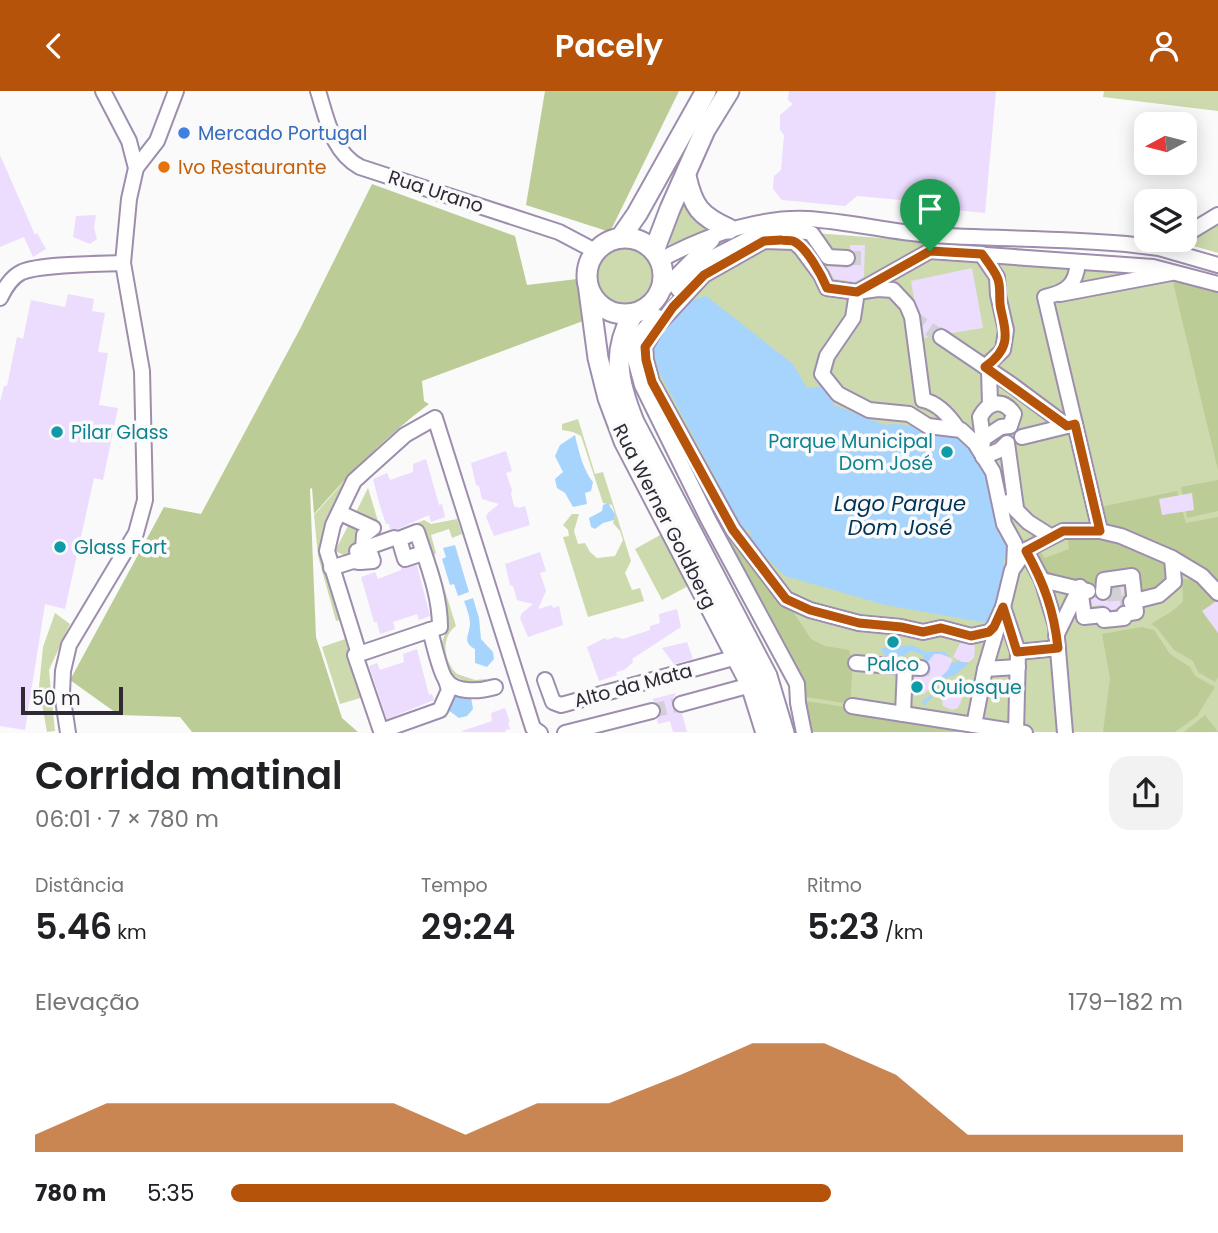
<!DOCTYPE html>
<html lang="pt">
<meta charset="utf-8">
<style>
:root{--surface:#fff;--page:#f2f2f2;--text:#202124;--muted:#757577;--accent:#b45309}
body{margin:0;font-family:Poppins,sans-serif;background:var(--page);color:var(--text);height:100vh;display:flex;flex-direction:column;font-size:26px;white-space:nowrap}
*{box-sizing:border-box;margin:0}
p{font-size:23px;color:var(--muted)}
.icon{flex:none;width:38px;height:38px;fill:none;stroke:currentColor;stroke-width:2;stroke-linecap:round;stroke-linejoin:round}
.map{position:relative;height:642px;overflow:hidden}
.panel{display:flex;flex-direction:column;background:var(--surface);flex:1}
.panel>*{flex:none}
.needle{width:46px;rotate:263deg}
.controls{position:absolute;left:1134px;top:21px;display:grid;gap:14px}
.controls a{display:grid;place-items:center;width:63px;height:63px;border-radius:14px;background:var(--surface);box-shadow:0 4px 18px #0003;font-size:35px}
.scale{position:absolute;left:21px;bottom:18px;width:102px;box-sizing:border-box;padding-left:7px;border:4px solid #2f2936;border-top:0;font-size:19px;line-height:24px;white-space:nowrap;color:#2f2936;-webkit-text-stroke:5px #fafafa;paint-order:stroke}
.pin{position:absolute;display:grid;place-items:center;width:60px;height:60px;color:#fff;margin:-72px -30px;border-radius:50% 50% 50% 0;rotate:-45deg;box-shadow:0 0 7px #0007}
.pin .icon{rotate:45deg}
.round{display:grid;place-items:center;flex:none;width:74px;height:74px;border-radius:21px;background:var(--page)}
.headline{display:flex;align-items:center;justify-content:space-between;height:119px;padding:0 35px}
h1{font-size:38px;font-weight:600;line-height:52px}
.stats{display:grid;grid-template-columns:repeat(3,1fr);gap:10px;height:119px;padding:7px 35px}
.stats div{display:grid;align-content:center}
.stats b{font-size:35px;font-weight:600}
.stats small{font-size:19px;font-weight:400}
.stats p{font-size:19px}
.chart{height:196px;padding:14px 35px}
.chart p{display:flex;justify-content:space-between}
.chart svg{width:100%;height:126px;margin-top:7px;fill:var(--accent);opacity:.7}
ul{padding:0 35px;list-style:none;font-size:23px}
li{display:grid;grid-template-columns:112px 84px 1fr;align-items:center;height:52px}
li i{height:18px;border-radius:9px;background:var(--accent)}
header{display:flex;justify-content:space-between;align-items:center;height:91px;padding:0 35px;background:var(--accent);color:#fff;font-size:32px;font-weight:600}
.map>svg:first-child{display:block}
.green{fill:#cddaae}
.forest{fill:#bccc96}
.water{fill:#a7d4fd}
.building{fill:#ecdcfe}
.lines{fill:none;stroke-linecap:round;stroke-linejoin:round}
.minor-tunnel{stroke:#d1d0d3;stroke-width:14;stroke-dasharray:14 7;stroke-linecap:butt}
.minor-casing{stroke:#9d8eae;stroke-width:18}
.major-casing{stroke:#9d8eae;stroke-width:23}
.minor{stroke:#fff;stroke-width:14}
.major{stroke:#fff;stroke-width:19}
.route-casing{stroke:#fff;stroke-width:14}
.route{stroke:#b45309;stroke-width:9}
.shop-dot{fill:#3f7fe0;stroke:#fafafa;stroke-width:2.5}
.food-dot{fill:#e8710a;stroke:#fafafa;stroke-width:2.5}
.culture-dot{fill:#0f9aa8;stroke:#fafafa;stroke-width:2.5}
.labels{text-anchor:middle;stroke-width:7;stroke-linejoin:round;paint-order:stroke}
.shop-label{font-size:19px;fill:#366cbe;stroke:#fafafa;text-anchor:start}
.food-label{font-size:19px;fill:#c56008;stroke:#fafafa;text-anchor:start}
.street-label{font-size:19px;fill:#2f2936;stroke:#fafafa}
.culture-label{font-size:19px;fill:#0d838f;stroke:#fafafa;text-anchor:start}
.water-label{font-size:21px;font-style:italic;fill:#003358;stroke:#fafafa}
</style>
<header><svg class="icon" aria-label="back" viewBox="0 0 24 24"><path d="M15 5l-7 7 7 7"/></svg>Pacely<svg class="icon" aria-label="person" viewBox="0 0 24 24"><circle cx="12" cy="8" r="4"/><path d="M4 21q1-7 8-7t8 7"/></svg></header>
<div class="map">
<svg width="1218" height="642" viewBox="0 0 1218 642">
<rect width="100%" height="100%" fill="#fafafa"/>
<!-- green -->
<g class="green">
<polygon points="1104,0 1218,0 1218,20 1103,6"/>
<polygon points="681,109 692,125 712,138 669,154"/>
<polygon points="1218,134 1218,162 1187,153 1216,135"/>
<polygon points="815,142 1158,168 1218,184 1218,641 805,641 799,613 709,427 642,243 699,175"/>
<circle cx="625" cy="185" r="29"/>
<polygon points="578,328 595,383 603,381 631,470 625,482 632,499 640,497 644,510 588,526 563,446 569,445 568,439 563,434 572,423 579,423 574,440 578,453 585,452 590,461 597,467 615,465 623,449 620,440 613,432 615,423 612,414 603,412 581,345 573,341 562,339 562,333"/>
<polygon points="349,385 353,390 325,461 345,528 336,530 318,465 314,424"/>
<polygon points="368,397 381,440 353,427"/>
<path d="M457,428l5,15 -10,4 -3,-9 -18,6 5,18 -2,2 22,71c-16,12 -12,35 1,48l18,6 11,-1 2,5h-18l-21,-11 -9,-26 8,-21 -31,-103 7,-3 7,4z"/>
<polygon points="351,429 366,436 350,467 335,460"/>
<polygon points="662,443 690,494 662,509 635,458"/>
<polygon points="55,522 70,533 49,579 55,640 47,641 39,596 43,556"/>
<polygon points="348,547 367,605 340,613 322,556"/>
</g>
<!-- forest -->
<g class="forest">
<polygon points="545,0 679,0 610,141 526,114"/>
<path d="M372,93l143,52 12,49 50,-6 6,42 -161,60 2,20 5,3c-43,32 -80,70 -115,110l-2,-26 -2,1 6,148 26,81 16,14h-166l-12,-15 -61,-2 -49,-35 94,-173 37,7 100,-187z"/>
<polygon points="1172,187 1218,198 1218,379"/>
<polygon points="646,297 811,548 825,555 849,559 853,572 850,613 800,605"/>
<polygon points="1218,389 1218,420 1187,427 1181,396"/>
<polygon points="1177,400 1186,432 1218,426 1218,495 1106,436 1100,416"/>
<polygon points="1067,443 1100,443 1170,468 1170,491 1139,507 1133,482 1101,498 1044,487 1026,462 1036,455 1045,467 1069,458"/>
<path d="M1182,488l16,1 20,22v75l-3,5 -17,-10 -5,-11 -19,-11 -17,-22 -6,-4c12,-8 23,-12 32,-23z"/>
<polygon points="1142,536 1154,539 1170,563 1190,576 1195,585 1215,596 1197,625 1175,641 1103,641 1110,587 1102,543"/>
<polygon points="799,609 1010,641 805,641"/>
<polygon points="1205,624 1218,641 1183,641 1184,641"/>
</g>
<!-- water -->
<g class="water">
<path d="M706,205l87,68 14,24 24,-3 3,20 51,20 11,-1 58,9 9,6 21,25 14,54v16l16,10 -11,16c4,15 -6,49 -16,63l-102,-18 -100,-29 -36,-35 2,-10 -8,-2 -84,-157 -6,-20 7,-20 29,-31z"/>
<path d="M575,344c3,15 9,37 18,47l-2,9 -6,2 2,11 -14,3 -8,-14 -8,-5 -2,-9 8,-7 -8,-16 5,-11z"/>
<polygon points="608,412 615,423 614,429 603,432 595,438 591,436 589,427 602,420 603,414"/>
<polygon points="455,454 469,501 458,505 454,493 450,494 442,468 446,466 443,457"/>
<path d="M473,507l6,20 2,21 12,13 1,7 -7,8 -12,-4v-14c-13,-7 -6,-13 -5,-25 0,-7 -3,-15 -6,-23z"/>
<path d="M912,554c6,2 11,7 17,7 14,1 15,-6 23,11l6,-2 11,2 -15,13 -13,2 -5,15 -12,13 -2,-6c10,-3 14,-11 16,-21l-10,-6 -5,-18 -12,-4 -7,5 -16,2 -6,-6v-4z"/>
<polygon points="452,603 471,606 473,618 467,625 459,627 448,619 447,615"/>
</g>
<!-- building -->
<g class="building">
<polygon points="789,0 996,0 985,122 956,119 956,114 857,105 845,115 782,109 773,98 774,85 781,79 784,44 780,39 780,24 793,13 788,9"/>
<polygon points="0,64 35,144 37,142 46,158 33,166 24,146 0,156"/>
<polygon points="96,124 94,137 97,148 90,153 73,146 76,125"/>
<polygon points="850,154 865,154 864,186 855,191 834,188 827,175 847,177 855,172 856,163 850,158"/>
<polygon points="972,177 983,237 952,242 941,236 933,240 931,246 924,247 921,224 914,208 911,190"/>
<polygon points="68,203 94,208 92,220 105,222 98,261 108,262 99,314 118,317 103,389 94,387 65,518 45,513 25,639 0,635 0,311 4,295 7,295 17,246 23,248 31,209 65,216"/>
<polygon points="506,360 512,380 506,382 512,399 511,403 514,415 519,417 525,415 530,434 494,445 486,426 488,422 499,413 482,408 479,395 476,394 471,372"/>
<polygon points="426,368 439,414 442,413 445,426 431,431 429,424 398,438 390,438 389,433 386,433 380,415 373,388 387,382 390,389 413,381 413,373"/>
<polygon points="1192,402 1194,419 1162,424 1159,408"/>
<polygon points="540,461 546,480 540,482 546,500 538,518 552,514 553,517 559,515 563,534 528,546 520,527 522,522 533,513 517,509 513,495 510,494 505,473"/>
<polygon points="417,474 430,525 419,529 417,523 393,531 395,538 380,543 377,531 374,531 361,486 375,481 378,488 401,479 401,476"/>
<polygon points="1124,496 1122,514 1116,518 1111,519 1103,514 1092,515 1091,509 1095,506 1102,510 1106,510 1111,506 1113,497"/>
<polygon points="1215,511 1218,511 1218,542 1202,520"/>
<polygon points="677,518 681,536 632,568 633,571 624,579 616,581 617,584 599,590 587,556 605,547 607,549 615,546 623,548 650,539 650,535 660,532 659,523"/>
<polygon points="687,551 693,568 674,573 662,557"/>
<polygon points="960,552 974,554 975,557 974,567 969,571 962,571 953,566"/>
<polygon points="417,558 429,604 432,603 434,609 387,628 369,575 377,572 380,579 404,571 403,563"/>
<polygon points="934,563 941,563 953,568 948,579 924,603 914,605 914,586 929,585 931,577 928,571"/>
<polygon points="940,598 954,598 960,602 962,608 958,617 952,619 943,615"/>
<polygon points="676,602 672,610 672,616 675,620 682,622 687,641 673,641 670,630 658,633 657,628 661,623 661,618 652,608"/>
<polygon points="505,617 510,631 508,631 510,638 505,639 506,641 462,641 462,640 492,630 491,622"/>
</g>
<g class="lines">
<!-- minor-tunnel -->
<g class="minor-tunnel">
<polyline points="847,167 866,167"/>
<polyline points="912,226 941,246"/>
<polyline points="1089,500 1114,500 1115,512 1131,511"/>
<polyline points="652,620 681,613"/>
</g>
<defs>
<g id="minor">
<path d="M318,0c9,28 14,61 42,76l199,65 36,19"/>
<polyline points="136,77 157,50 176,0"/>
<polyline points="1185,144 1218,124"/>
<polyline points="982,164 997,186 998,204 1006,239 1003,259 985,276"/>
<path d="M660,169c45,-24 95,-43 147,-41 41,2 81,13 122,16 65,4 131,3 197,9l33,4 59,17"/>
<polyline points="1218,193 1153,176 930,160 857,201 827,197 821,184 801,157 794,151 764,150 704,184 657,235 645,256 646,269 652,291 733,438 786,508 810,519 859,532 901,536 923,541 941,537 971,545 989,541 994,536 1003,516 1012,479 1026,459 1063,440 1100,440 1121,445 1172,467 1202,485 1218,502"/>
<polyline points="678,198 698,174 766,139 808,141 812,143 828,166 847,167"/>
<polyline points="1060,203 1171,182"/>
<polyline points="658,204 712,149"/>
<path d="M0,207c5,-10 11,-21 22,-26 19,-8 77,-8 101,-9"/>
<polyline points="656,225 641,242 634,265 642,294 708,428 797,593 798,612 804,642"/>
<polyline points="941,246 1012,294 1067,335 1075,333 1100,440"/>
<polyline points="989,278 990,313"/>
<path d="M1075,333l-30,-127c22,-5 31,-12 33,-35"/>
<path d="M958,338c-8,-12 -20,-26 -35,-29l-11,-83 -5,-12 -14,-15 -15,-1 -21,3 -4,26 -26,38 -5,18 16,20 31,16 40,4 19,12 33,4 14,13 18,29 11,52 11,20 -1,22"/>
<polyline points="1022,346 1067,335"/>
<path d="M982,363l1,-15 -3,-22c9,-16 23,-19 34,-3l-4,12 -9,1 -18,12"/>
<polyline points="983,366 1000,359 1007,352 1016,417"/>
<polyline points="1008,411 1028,431 1050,445"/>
<polyline points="340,422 373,437 364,444 363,458"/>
<polyline points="399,448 405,468 423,462"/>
<path d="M368,456l5,14 -13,1 -3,-11 37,-13 5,1 18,-7c10,31 23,62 23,95l-10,3"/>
<polyline points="1026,459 1042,489 1056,535 1065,642"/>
<polyline points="331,477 353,470 360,471"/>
<polyline points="1042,489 1088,500"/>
<polyline points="1080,496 1084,526 1103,524 1104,529 1124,527 1124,523 1136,521 1132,485 1104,489 1103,501"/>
<polyline points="1131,511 1159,504 1174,491 1172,467"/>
<polyline points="1003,516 1018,561"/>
<polyline points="1056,545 1080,496"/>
<path d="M359,563l71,-24c3,11 10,43 16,50 10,14 35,11 49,7"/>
<polyline points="856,572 905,576 903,623"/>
<polyline points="905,576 921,577"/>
<polyline points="985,578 1018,576"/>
<polyline points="446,589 449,599 440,619 381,640 355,564 359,563 327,460 333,434 354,390 405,344 435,327 533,637 540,642"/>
<polyline points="545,589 553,611 561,614 737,566"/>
<polyline points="681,613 751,594"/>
<polyline points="852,615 1025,642"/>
<polyline points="974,634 985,578 998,534"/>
<polyline points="68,642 62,602 63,580 69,554 136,442 145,409 142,280 123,172 129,108 136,77 129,50 103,0"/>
<polyline points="565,642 652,620"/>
<polyline points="1016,642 1018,561 1058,557"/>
</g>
<g id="major">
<path d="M686,85c7,31 14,40 43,53"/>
<polyline points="621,146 637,123 706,0"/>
<circle cx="625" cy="185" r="38"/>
<polyline points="654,160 670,118 705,39 729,0"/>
<polyline points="589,200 598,267 608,307 624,350 751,594 766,642"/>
<path d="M633,223c-22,39 -15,68 1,108l133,254 17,57"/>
</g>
</defs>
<!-- minor casing -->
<use href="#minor" class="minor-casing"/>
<!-- major casing -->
<use href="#major" class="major-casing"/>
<!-- minor -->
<use href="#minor" class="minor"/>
<!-- major -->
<use href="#major" class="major"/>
</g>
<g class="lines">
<defs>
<path id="route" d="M781,149c4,1 8,0 12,1 13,5 29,35 34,47l30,4 73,-41 52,3c5,7 12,16 15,23 5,10 1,22 4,33 6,26 9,39 -16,57l82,59 8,-2 25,107h-37l-37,20c18,32 28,60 32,97l-41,4 -14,-45 -9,20 -5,5 -18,4 -30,-8 -18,4 -22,-5 -42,-4 -49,-13 -24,-11 -53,-69 -81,-148 -6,-22 -1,-13 28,-40 31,-32 60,-34z"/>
</defs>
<!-- route casing -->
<use href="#route" class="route-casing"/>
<!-- route -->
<use href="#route" class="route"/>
</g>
<!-- markers -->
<circle class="shop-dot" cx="184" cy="42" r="7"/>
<circle class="food-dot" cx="164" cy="76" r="7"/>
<g class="culture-dot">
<circle cx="57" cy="341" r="7"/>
<circle cx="947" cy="361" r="7"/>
<circle cx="60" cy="456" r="7"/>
<circle cx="893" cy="551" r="7"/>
<circle cx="917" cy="596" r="7"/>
</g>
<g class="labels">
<!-- shop labels -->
<g class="shop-label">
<text x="198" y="49">Mercado Portugal</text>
</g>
<!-- food labels -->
<g class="food-label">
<text x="178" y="83">Ivo Restaurante</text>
</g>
<!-- street labels -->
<g class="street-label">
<text transform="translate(436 100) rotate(18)" y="7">Rua Urano</text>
<text transform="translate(665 425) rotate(63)" y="7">Rua Werner Goldberg</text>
<text transform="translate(633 594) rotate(-15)" y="7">Alto da Mata</text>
</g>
<!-- culture labels -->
<g class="culture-label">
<text x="71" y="348">Pilar Glass</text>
<text x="933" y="357" text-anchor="end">Parque Municipal<tspan x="933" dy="22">Dom José</tspan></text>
<text x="74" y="463">Glass Fort</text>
<text x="893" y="580" text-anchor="middle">Palco</text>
<text x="931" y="603">Quiosque</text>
</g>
<!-- water labels -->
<g class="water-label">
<text x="900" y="420">Lago Parque<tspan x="900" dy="24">Dom José</tspan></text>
</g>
</g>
</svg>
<div class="controls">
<a><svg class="needle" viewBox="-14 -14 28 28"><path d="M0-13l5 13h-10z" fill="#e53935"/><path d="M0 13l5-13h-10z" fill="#757577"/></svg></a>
<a><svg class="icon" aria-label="layers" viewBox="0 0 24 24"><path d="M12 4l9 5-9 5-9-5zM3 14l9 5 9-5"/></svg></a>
</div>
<div class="scale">50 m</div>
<div class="pin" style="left:930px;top:160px;background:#1e9e55"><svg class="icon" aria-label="arrive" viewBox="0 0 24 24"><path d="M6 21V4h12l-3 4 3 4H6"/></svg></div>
</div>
<section class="panel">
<div class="headline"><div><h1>Corrida matinal</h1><p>06:01 · 7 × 780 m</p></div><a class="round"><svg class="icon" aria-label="share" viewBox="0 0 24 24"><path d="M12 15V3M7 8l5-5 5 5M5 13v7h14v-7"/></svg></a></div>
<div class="stats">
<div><p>Distância</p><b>5.46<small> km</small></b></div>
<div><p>Tempo</p><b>29:24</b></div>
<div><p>Ritmo</p><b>5:23<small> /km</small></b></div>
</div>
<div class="chart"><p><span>Elevação</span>179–182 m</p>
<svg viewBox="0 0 160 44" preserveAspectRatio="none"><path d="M0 44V38L10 27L20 27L30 27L40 27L50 27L60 38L70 27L80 27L90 17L100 6L110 6L120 17L130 38L140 38L150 38L160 38V44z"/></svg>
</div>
<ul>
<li><b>780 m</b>5:35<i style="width:63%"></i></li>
</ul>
</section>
